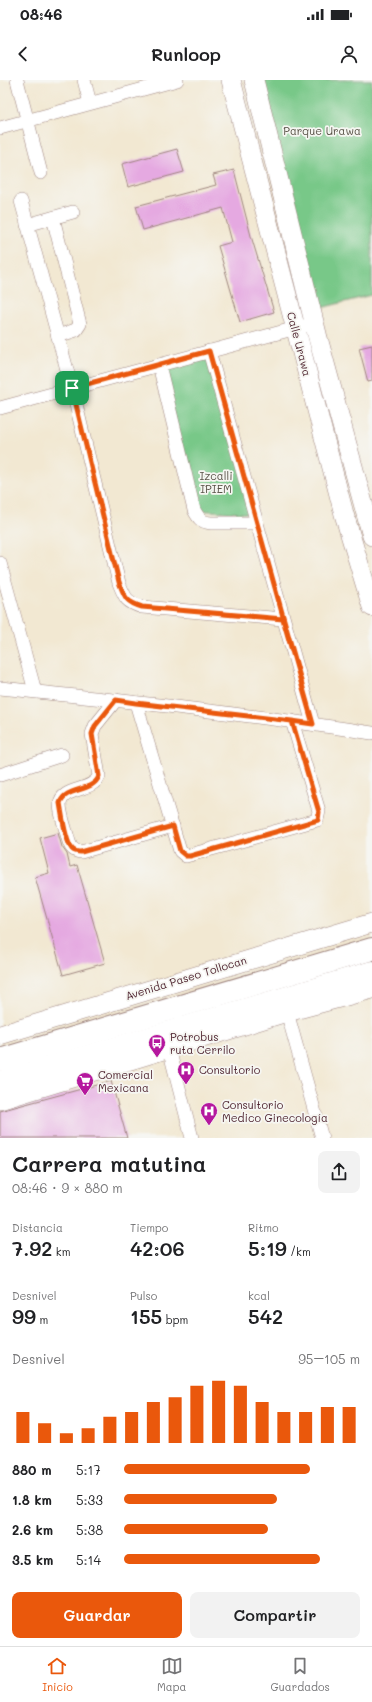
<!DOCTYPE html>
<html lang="es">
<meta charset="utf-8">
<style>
:root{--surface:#fff;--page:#f2f2f2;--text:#202124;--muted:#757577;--line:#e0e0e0;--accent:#ea580c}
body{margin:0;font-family:Mali,sans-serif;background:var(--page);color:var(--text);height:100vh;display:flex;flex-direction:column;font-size:15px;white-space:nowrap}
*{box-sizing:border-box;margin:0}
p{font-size:13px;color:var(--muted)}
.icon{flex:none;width:22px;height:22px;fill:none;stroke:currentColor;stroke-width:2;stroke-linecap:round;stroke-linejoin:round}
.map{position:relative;height:1058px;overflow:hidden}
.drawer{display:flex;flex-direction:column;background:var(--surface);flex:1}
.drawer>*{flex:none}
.pin{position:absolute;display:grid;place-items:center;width:34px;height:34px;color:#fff;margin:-17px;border-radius:8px;box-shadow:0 2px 6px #0006}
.round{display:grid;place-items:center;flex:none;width:42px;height:42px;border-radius:8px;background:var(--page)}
.head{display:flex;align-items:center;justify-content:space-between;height:68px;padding:0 12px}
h1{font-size:22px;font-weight:600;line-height:30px}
.stats{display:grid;grid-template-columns:repeat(3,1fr);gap:6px;height:68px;padding:4px 12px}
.stats div{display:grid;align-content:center}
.stats b{font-size:20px;font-weight:600}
.stats small{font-size:11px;font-weight:400}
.stats p{font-size:11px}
.chart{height:112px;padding:8px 12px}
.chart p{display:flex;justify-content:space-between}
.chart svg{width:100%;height:72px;margin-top:4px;stroke:var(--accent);stroke-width:6}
.action{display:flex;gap:8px;margin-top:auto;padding:8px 12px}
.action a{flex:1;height:46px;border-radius:8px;background:var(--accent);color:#fff;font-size:16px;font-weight:600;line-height:46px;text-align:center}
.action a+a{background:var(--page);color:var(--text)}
ul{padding:0 12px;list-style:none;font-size:13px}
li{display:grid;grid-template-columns:64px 48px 1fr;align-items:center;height:30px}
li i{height:10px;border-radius:5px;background:var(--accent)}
.status{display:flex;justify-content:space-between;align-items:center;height:28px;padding:0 20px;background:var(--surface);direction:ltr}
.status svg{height:11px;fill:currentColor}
header{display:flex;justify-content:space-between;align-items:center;height:52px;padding:0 12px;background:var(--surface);font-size:18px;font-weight:600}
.tabs{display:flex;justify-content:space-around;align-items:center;height:56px;border-top:1px solid var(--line);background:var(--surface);font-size:11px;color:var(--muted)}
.tabs a{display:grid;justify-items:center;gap:2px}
.tabs .selected{color:var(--accent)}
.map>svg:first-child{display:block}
.green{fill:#78c888;stroke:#61745a}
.building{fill:#e5a9e1}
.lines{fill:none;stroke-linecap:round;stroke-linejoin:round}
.street-casing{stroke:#9e847e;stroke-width:14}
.secondary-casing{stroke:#9e847e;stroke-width:20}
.highway-casing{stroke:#9e847e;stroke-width:24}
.street{stroke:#fff;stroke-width:13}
.secondary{stroke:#fff;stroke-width:19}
.highway{stroke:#fff;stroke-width:22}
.route-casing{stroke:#fff;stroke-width:8}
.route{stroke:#ea580c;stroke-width:5}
.labels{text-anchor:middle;stroke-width:3.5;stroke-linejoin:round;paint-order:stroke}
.park-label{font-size:11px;fill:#585247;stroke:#f6f6f2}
.street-label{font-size:11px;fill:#4a1f2b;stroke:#f6f6f2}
.poi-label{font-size:11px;fill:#4a1f2b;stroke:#f6f6f2;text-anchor:start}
</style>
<div class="status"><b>08:46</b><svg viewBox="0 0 49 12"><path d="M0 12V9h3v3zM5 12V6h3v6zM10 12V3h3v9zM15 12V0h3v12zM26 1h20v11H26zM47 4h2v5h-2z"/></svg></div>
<header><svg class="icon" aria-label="back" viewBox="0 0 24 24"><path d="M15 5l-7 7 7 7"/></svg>Runloop<svg class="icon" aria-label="person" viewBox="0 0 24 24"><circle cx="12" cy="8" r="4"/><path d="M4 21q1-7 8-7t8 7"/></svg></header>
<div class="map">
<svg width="372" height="1058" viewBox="0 0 372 1058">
<rect width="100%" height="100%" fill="#f6f6f2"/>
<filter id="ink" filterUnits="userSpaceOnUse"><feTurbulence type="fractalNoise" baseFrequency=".025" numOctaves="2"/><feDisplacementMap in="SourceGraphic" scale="8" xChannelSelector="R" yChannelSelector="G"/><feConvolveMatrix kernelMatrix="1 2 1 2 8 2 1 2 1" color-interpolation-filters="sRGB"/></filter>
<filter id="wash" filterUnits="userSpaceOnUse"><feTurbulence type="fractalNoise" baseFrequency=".012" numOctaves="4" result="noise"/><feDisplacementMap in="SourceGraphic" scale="16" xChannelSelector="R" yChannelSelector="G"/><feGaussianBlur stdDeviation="0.9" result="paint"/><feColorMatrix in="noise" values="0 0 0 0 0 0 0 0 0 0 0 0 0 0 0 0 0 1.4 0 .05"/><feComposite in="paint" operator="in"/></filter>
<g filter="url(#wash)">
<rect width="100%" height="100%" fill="#f2e8d2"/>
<!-- green -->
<g class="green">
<polygon points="256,0 372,0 372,215 317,229"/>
<polygon points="209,271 255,434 194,430 159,285"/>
</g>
<g id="blocks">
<!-- building -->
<g class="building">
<polygon points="177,69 184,92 128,107 122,84"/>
<polygon points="234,90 251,156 274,232 240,242 218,166 232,162 223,128 143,150 136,126 216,105 213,95"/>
<polygon points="372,265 372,301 368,302 359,268"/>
<polygon points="58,753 62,767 67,774 70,787 77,785 105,883 63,895 35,797 49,793 40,758"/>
<polygon points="111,1001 127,1058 0,1058 0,1031"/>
</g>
</g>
</g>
<g filter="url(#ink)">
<use href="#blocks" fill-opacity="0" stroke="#9e847e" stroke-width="1"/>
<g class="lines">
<defs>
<g id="street">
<polyline points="17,0 41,93"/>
<polyline points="84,0 90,23"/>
<polyline points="0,48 177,0"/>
<path d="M21,121l51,187 47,195c6,15 7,19 23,24l141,12"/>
<polyline points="53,138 80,244 76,250 58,256"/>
<polyline points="27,145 73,132"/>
<polyline points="209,271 313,644"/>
<path d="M159,285l35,145c5,9 7,12 17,13h46"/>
<polyline points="0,328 315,243"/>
<polyline points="0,483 35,611"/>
<path d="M0,608c124,13 248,26 372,45"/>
<path d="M116,620l-21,26 -3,8 7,42c-6,16 -38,11 -39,28 0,10 5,23 8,34 2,8 4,13 13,14l92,-26"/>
<polyline points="136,623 180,771 186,776 317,740 319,731 292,641"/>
<polyline points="0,695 62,675"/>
<polyline points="287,932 322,1058"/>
<polyline points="169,969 192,1058"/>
</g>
<g id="secondary">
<polyline points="231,0 344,434 372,527"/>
<polyline points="254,0 318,258 372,456"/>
<polyline points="0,955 372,843"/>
<polyline points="0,1020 287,932 372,909"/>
</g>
<g id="highway">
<polyline points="0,980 372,869"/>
<polyline points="0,1002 372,892"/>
</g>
</defs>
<!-- street casing -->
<use href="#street" class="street-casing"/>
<!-- secondary casing -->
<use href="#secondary" class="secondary-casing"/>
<!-- highway casing -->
<use href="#highway" class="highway-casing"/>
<!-- street -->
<use href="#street" class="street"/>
<!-- secondary -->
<use href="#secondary" class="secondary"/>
<!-- highway -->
<use href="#highway" class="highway"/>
</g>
</g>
<g class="lines" filter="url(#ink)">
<defs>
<path id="route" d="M72,308l47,194c6,16 7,20 23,25l141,12 30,105 -21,-3 -156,-18 -20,-3 -21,26 -3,8 7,42c-6,17 -33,10 -39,27 2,11 5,38 12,46 3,3 6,3 9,3l92,-26 7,25 6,5h4l128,-36 1,-8 -27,-91 21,3 -104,-373 -137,37"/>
</defs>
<!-- route casing -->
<use href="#route" class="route-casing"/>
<!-- route -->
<use href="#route" class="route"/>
</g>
<!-- icons -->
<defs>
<symbol id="bus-pin" viewBox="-11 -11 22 30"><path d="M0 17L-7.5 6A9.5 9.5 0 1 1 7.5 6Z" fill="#b5179e" stroke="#f6f6f2"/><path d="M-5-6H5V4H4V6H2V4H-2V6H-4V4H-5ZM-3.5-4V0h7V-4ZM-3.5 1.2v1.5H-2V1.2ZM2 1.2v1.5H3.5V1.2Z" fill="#fff"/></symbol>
<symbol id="hospital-pin" viewBox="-11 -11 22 30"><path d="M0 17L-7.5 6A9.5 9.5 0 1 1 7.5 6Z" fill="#b5179e" stroke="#f6f6f2"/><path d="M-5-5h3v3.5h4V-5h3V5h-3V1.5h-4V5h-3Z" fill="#fff"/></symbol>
<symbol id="supermarket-pin" viewBox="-11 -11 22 30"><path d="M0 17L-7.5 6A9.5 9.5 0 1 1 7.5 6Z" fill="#b5179e" stroke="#f6f6f2"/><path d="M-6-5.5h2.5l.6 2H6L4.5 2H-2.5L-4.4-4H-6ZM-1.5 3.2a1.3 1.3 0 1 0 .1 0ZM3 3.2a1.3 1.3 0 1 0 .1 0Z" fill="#fff"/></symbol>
</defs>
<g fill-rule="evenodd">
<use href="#bus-pin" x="147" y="953" width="20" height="27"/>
<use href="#hospital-pin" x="176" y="980" width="20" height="27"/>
<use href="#supermarket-pin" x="75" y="991" width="20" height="27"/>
<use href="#hospital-pin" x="199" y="1021" width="20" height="27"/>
</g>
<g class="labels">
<!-- park labels -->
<g class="park-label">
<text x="322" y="55">Parque Urawa</text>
<text x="216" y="400">Izcalli<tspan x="216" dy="13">IPIEM</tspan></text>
</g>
<!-- street labels -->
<g class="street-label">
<text transform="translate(299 264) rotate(75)" y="4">Calle Urawa</text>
<text transform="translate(186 898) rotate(-17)" y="4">Avenida Paseo Tollocan</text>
</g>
<!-- poi labels -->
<g class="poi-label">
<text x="170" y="961">Potrobus<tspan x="170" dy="13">ruta Cerrilo</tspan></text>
<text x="199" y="994">Consultorio</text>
<text x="98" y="999">Comercial<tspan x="98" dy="13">Mexicana</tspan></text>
<text x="222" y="1029">Consultorio<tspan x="222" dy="13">Medico Ginecología</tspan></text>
</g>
</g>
</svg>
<div class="pin" style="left:72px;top:308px;background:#1e9e55"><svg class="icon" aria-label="arrive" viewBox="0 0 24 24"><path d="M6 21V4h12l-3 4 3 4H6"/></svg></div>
</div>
<section class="drawer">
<div class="head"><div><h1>Carrera matutina</h1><p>08:46 · 9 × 880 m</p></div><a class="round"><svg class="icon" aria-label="share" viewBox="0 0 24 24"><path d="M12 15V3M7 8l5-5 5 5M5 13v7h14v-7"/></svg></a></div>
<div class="stats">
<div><p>Distancia</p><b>7.92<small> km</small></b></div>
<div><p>Tiempo</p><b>42:06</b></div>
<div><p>Ritmo</p><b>5:19<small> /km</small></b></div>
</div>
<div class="stats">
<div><p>Desnivel</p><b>99<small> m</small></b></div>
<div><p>Pulso</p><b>155<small> bpm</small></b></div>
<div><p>kcal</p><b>542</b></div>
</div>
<div class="chart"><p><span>Desnivel</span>95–105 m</p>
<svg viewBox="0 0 160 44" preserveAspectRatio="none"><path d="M5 44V25M15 44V32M25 44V38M35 44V35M45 44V28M55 44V25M65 44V19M75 44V16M85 44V9M95 44V6M105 44V9M115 44V19M125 44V25M135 44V25M145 44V22M155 44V22"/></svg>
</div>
<ul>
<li><b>880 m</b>5:17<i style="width:79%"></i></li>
<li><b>1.8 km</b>5:33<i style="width:65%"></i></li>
<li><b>2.6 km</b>5:38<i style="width:61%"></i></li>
<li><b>3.5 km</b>5:14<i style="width:83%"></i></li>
</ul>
<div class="action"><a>Guardar</a><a>Compartir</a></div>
</section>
<nav class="tabs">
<a class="selected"><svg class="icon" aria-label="home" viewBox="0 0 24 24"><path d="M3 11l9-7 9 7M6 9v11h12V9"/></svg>Inicio</a>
<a><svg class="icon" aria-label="map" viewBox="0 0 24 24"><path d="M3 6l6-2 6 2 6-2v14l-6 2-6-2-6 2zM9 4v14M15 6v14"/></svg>Mapa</a>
<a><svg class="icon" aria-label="saved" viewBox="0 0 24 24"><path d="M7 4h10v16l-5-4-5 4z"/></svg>Guardados</a>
</nav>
